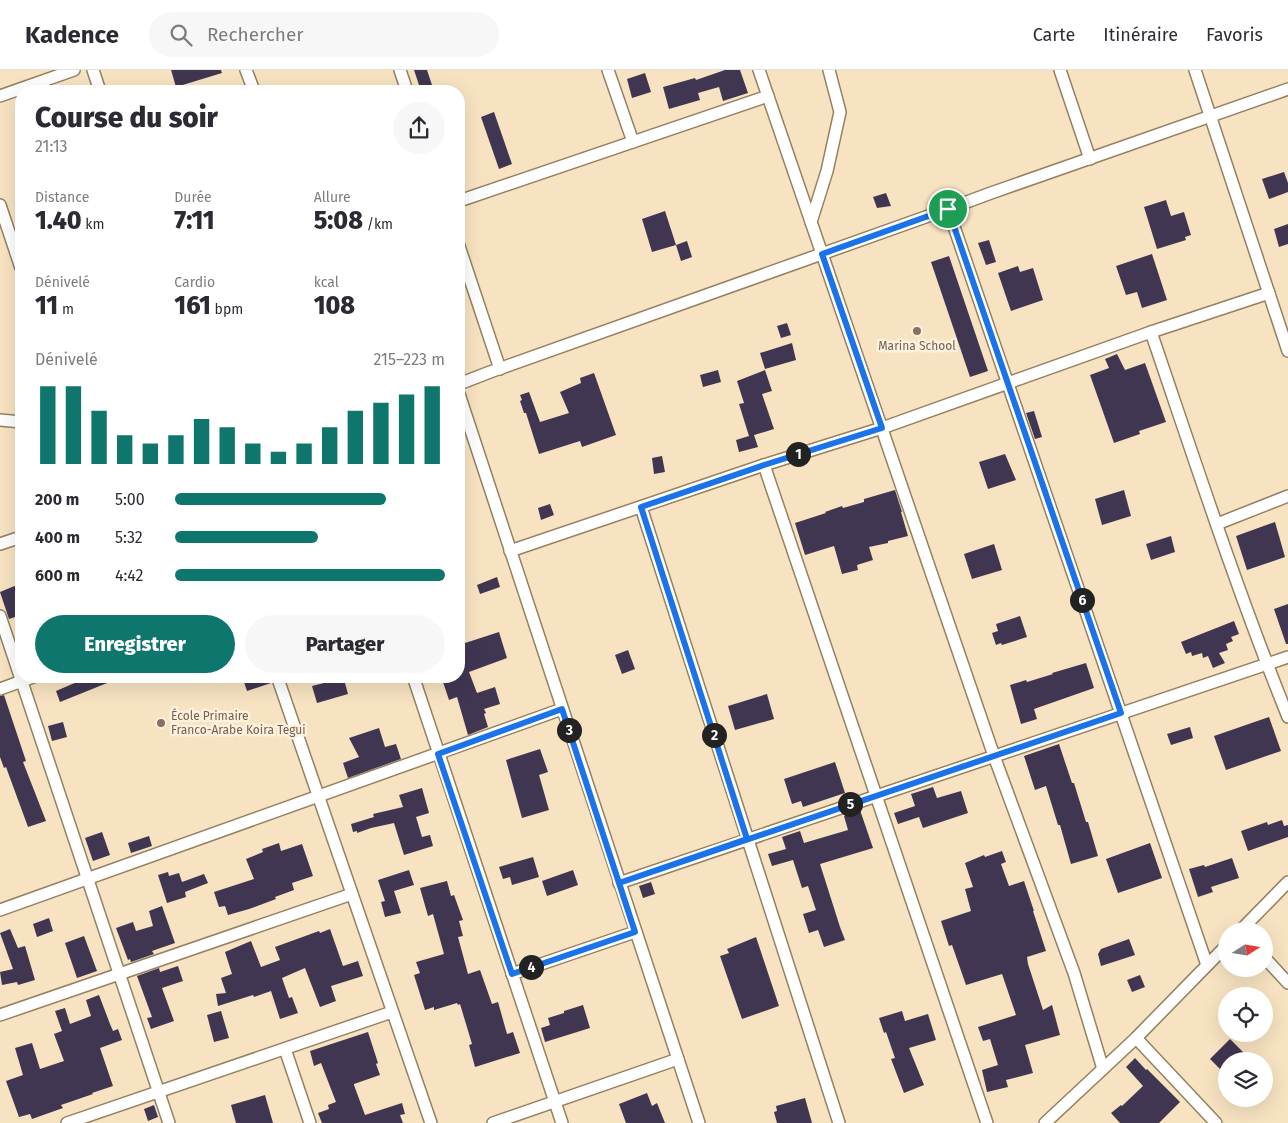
<!DOCTYPE html>
<html lang="fr">
<meta charset="utf-8">
<style>
:root{--surface:#fff;--page:#f7f7f7;--text:#2b2b33;--muted:#7c7c81;--line:#e1e1e2;--accent:#0f766e}
body{margin:0;font-family:"Fira Sans",sans-serif;background:var(--page);color:var(--text);height:100vh;display:flex;flex-direction:column;font-size:19px;white-space:nowrap}
*{box-sizing:border-box;margin:0}
p{font-size:16px;color:var(--muted)}
.icon{flex:none;width:28px;height:28px;fill:none;stroke:currentColor;stroke-width:2;stroke-linecap:round;stroke-linejoin:round}
.map{position:relative;flex:1;overflow:hidden}
.drawer{position:absolute;left:15px;top:15px;width:450px;height:598px;display:flex;flex-direction:column;background:var(--surface);border-radius:20px;box-shadow:0 5px 20px #0002}
.drawer>*{flex:none}
.needle{width:32px;rotate:78deg}
.tools{position:absolute;left:1218px;top:852px;display:grid;gap:10px}
.tools a{display:grid;place-items:center;width:55px;height:55px;border-radius:50%;background:var(--surface);box-shadow:0 5px 20px #0002;font-size:25px}
.pin{position:absolute;display:grid;place-items:center;width:42px;height:42px;color:#fff;margin:-21px;border:2px solid #fff;border-radius:50%;box-shadow:0 1px 5px #0007}
.km{position:absolute;width:25px;height:25px;margin:-12px;border-radius:50%;background:#222;color:#fff;font-size:14px;line-height:25px;text-align:center}
.round{display:grid;place-items:center;flex:none;width:52px;height:52px;border-radius:26px;background:var(--page)}
.overview{display:flex;align-items:center;justify-content:space-between;height:85px;padding:0 20px}
h1{font-size:28px;font-weight:800;line-height:38px}
.metrics{display:grid;grid-template-columns:repeat(3,1fr);gap:8px;height:85px;padding:5px 20px}
.metrics div{display:grid;align-content:center}
.metrics b{font-size:25px;font-weight:800}
.metrics small{font-size:14px;font-weight:400}
.metrics p{font-size:14px}
.chart{height:140px;padding:10px 20px}
.chart p{display:flex;justify-content:space-between}
.chart svg{width:100%;height:90px;margin-top:5px;stroke:var(--accent);stroke-width:6}
.action{display:flex;gap:10px;margin-top:auto;padding:10px 20px}
.action a{flex:1;height:58px;border-radius:30px;background:var(--accent);color:#fff;font-size:20px;font-weight:800;line-height:58px;text-align:center}
.action a+a{background:var(--page);color:var(--text)}
ul{padding:0 20px;list-style:none;font-size:16px}
li{display:grid;grid-template-columns:80px 60px 1fr;align-items:center;height:38px}
li i{height:12px;border-radius:6px;background:var(--accent)}
header{display:flex;align-items:center;gap:30px;box-sizing:border-box;height:70px;padding:0 25px;background:var(--surface);border-bottom:1px solid var(--line)}
header strong{font-size:24px}
nav{display:flex;gap:28px;margin-inline-start:auto;font-size:18px}
.search{width:350px;height:45px;background:var(--page);display:flex;align-items:center;gap:12px;box-sizing:border-box;padding:0 18px;border-radius:28px;color:var(--muted);font-size:19px}
.map>svg:first-child{display:block}
.building{fill:#413652}
.lines{fill:none;stroke-linecap:round;stroke-linejoin:round}
.minor-casing{stroke:#938162;stroke-width:14}
.minor{stroke:#fff;stroke-width:11}
.route-casing{stroke:#fff;stroke-width:10}
.route{stroke:#1a73e8;stroke-width:6}
.education-dot{fill:#8d6e63;stroke:#fef2dd;stroke-width:2}
.labels{text-anchor:middle;stroke-width:5;stroke-linejoin:round;paint-order:stroke}
.education-label{font-size:12px;fill:#785e54;stroke:#fef2dd}
</style>
<header>
<strong>Kadence</strong>
<div class="search"><svg class="icon" aria-label="search" viewBox="0 0 24 24"><circle cx="10" cy="10" r="6"/><path d="M15 15l6 6"/></svg>Rechercher</div>
<nav><a>Carte</a><a>Itinéraire</a><a>Favoris</a></nav>
</header>
<div class="map">
<svg width="1288" height="1053" viewBox="0 0 1288 1053">
<rect width="100%" height="100%" fill="#f7e3c1"/>
<!-- building -->
<g class="building">
<polygon points="171,0 221,0 222,3 176,17"/>
<polygon points="414,0 427,0 434,21 421,21"/>
<polygon points="725,0 740,0 748,23 723,31 719,17 698,23 700,30 669,39 663,17 695,8 696,10"/>
<polygon points="645,3 651,22 632,28 627,9"/>
<polygon points="494,42 512,94 499,99 481,47"/>
<polygon points="1284,102 1288,113 1288,122 1269,129 1262,109"/>
<polygon points="886,123 891,136 877,138 873,127"/>
<polygon points="1166,130 1171,146 1184,142 1191,165 1185,167 1186,170 1157,179 1144,137"/>
<polygon points="665,141 676,175 687,171 692,187 681,191 676,175 652,182 642,149"/>
<polygon points="1288,154 1288,174 1279,177 1274,159"/>
<polygon points="989,170 996,192 986,195 978,173"/>
<polygon points="1152,184 1167,230 1142,238 1137,222 1126,225 1116,196"/>
<polygon points="949,186 988,301 970,307 931,192"/>
<polygon points="1018,196 1020,202 1033,198 1043,230 1011,241 998,203"/>
<polygon points="787,253 791,265 781,268 777,256"/>
<polygon points="792,273 796,290 765,299 760,283"/>
<polygon points="1117,284 1125,300 1145,293 1166,352 1139,361 1140,364 1114,373 1090,305 1109,298 1105,289"/>
<polygon points="718,300 721,312 703,317 700,305"/>
<polygon points="765,300 772,321 762,324 774,359 751,366 754,365 758,377 739,382 736,370 749,366 739,334 744,333 737,311"/>
<polygon points="594,303 616,365 582,377 580,371 539,384 526,343 524,343 520,331 522,330 520,325 529,322 540,352 569,343 560,322 581,313 580,308"/>
<polygon points="1034,341 1042,367 1035,369 1026,343"/>
<polygon points="1005,384 1016,410 988,419 979,392"/>
<polygon points="662,386 665,402 654,404 652,388"/>
<polygon points="895,420 902,442 901,442 908,466 888,471 888,473 869,477 873,490 857,495 858,500 842,504 834,476 805,485 795,453 826,443 825,442 842,436 843,438 864,432 864,429"/>
<polygon points="1124,420 1131,446 1102,455 1095,429"/>
<polygon points="550,434 554,445 541,450 538,438"/>
<polygon points="1275,452 1285,487 1247,500 1236,466"/>
<polygon points="1171,466 1175,482 1151,490 1146,474"/>
<polygon points="994,474 1002,500 972,509 964,484"/>
<polygon points="497,507 500,517 480,524 477,515"/>
<polygon points="17,515 19,520 21,519 21,545 9,549 0,522"/>
<polygon points="1288,534 1288,574 1286,574 1274,539"/>
<polygon points="1020,546 1027,567 1002,575 1001,573 996,575 992,563 998,561 996,554"/>
<polygon points="1234,551 1239,564 1231,567 1233,571 1226,574 1228,580 1219,583 1225,593 1213,598 1208,586 1203,588 1202,583 1192,586 1191,582 1186,584 1181,572"/>
<polygon points="499,562 507,588 469,602 477,623 495,617 500,634 484,639 486,643 484,644 488,657 468,665 457,627 449,630 441,606 459,606 459,575"/>
<polygon points="628,580 635,599 622,604 615,585"/>
<polygon points="1086,593 1094,618 1034,639 1037,649 1021,654 1010,615 1026,610 1027,612 1053,604 1052,603"/>
<polygon points="91,606 122,607 60,632 56,621"/>
<polygon points="242,606 270,606 271,613 247,621"/>
<polygon points="322,606 343,606 348,624 317,633 312,616 324,613"/>
<polygon points="767,624 774,649 735,660 728,636"/>
<polygon points="4,625 26,691 23,692 46,751 28,757 6,697 4,698 0,687 0,626"/>
<polygon points="1269,647 1281,681 1226,700 1214,666"/>
<polygon points="63,652 67,667 52,671 48,656"/>
<polygon points="1190,657 1193,668 1171,675 1167,664"/>
<polygon points="379,658 385,677 396,674 401,689 348,708 343,693 359,687 349,668"/>
<polygon points="1059,674 1072,713 1074,713 1086,752 1088,752 1098,786 1071,794 1060,755 1058,755 1046,716 1035,720 1024,686"/>
<polygon points="540,679 548,702 539,705 549,740 522,748 506,690"/>
<polygon points="835,692 845,723 803,737 801,731 792,734 784,709"/>
<polygon points="933,717 937,728 961,721 968,743 923,758 919,747 898,754 894,743 915,736 911,724"/>
<polygon points="422,718 429,743 416,747 422,767 430,765 433,776 404,785 394,753 371,758 357,763 357,761 353,762 351,754 374,747 373,744 403,737 399,725"/>
<polygon points="860,740 873,778 820,794 840,857 845,870 824,877 818,860 809,863 803,844 816,840 808,816 802,818 793,790 772,796 768,784 786,779 782,767 800,761 804,773 848,760 844,746"/>
<polygon points="1282,750 1284,756 1288,755 1288,767 1248,781 1241,761 1267,752 1268,755"/>
<polygon points="102,762 110,785 93,791 85,768"/>
<polygon points="149,766 152,776 131,783 128,773"/>
<polygon points="279,773 281,781 302,774 313,806 292,813 294,820 275,827 276,829 249,839 228,845 225,836 219,837 214,822 254,809 246,789 263,782 262,779"/>
<polygon points="1150,773 1162,808 1118,823 1106,789"/>
<polygon points="1002,781 1006,792 1001,794 1009,816 1024,811 1034,841 1033,841 1046,881 1027,887 1028,894 1043,940 1052,935 1060,965 1025,975 1033,1003 1006,1010 1008,1017 987,1022 982,1000 998,995 990,969 983,971 978,957 1016,945 1002,904 966,915 952,875 949,876 941,851 971,841 965,819 973,817 965,793 984,785 985,787"/>
<polygon points="533,787 539,807 512,815 510,807 503,809 499,797"/>
<polygon points="1232,788 1239,808 1211,817 1213,822 1198,827 1189,799 1204,795 1205,797"/>
<polygon points="409,800 414,815 394,821 401,843 385,847 381,832 385,831 378,810"/>
<polygon points="573,800 578,815 547,826 542,811"/>
<polygon points="168,802 169,806 179,803 182,812 204,804 208,813 185,822 186,827 167,833 158,805"/>
<polygon points="447,811 451,826 454,825 463,850 459,851 463,866 458,867 468,904 480,900 492,934 498,932 507,964 513,962 520,983 475,997 469,975 472,974 460,934 458,935 457,933 434,940 434,937 425,940 414,905 420,903 416,892 444,884 433,844 428,846 420,818"/>
<polygon points="651,812 655,824 643,828 639,816"/>
<polygon points="162,836 175,873 152,881 154,884 131,892 130,889 128,890 116,858 133,852 136,861 153,856 149,841"/>
<polygon points="49,848 53,861 37,867 33,854"/>
<polygon points="10,859 18,878 25,876 35,910 18,915 17,912 2,915 0,902 13,899 0,863"/>
<polygon points="330,859 343,896 358,891 363,906 331,916 336,931 320,937 305,898 282,908 289,928 292,927 298,943 280,949 271,921 254,927 253,925 218,936 216,924 226,923 221,908 232,904 225,882 251,871 261,897 280,890 275,877 319,861 320,863"/>
<polygon points="84,866 97,901 77,908 65,873"/>
<polygon points="756,867 779,936 742,949 720,886 729,883 727,879"/>
<polygon points="1129,869 1135,885 1101,896 1098,884 1101,879"/>
<polygon points="178,896 183,911 162,918 174,951 151,959 147,948 152,947 137,906 159,898 160,902"/>
<polygon points="1140,905 1145,917 1132,922 1127,910"/>
<polygon points="99,925 110,954 113,961 118,959 122,970 100,978 113,1016 92,1023 93,1024 61,1035 63,1038 32,1049 30,1044 19,1047 6,1011 23,1005 15,978 32,973 40,999 64,991 54,964 62,961 55,941 65,938 70,954 91,946 86,930"/>
<polygon points="583,935 590,958 545,972 541,958 550,955 548,948 564,943 564,941"/>
<polygon points="221,941 229,968 214,972 207,945"/>
<polygon points="902,941 905,951 928,944 936,970 909,978 924,1015 904,1023 891,989 895,988 886,962 884,963 879,948"/>
<polygon points="368,962 378,993 376,994 380,1005 354,1014 354,1015 365,1045 402,1033 405,1044 400,1045 403,1053 322,1053 318,1043 329,1039 328,1035 336,1032 321,993 314,996 310,981"/>
<polygon points="1230,969 1252,991 1226,991 1226,1005 1210,989"/>
<polygon points="1135,988 1146,1000 1147,999 1180,1032 1159,1053 1120,1053 1111,1043 1121,1035 1122,1036 1143,1016 1126,997"/>
<polygon points="647,1023 652,1036 657,1033 665,1053 626,1053 619,1034"/>
<polygon points="265,1025 273,1053 236,1053 231,1035"/>
<polygon points="805,1028 812,1053 777,1053 774,1042 777,1041 776,1036"/>
<polygon points="154,1035 158,1047 148,1051 144,1039"/>
</g>
<g class="lines">
<defs>
<g id="minor">
<polyline points="93,0 100,21"/>
<polyline points="246,0 254,21"/>
<polyline points="400,0 407,21"/>
<polyline points="608,0 633,72"/>
<polyline points="759,0 994,686 1074,903 1103,999"/>
<polyline points="1060,0 1090,89"/>
<polyline points="1195,0 1288,281"/>
<polyline points="0,26 74,0"/>
<polyline points="459,131 768,26"/>
<polyline points="0,135 21,198"/>
<polyline points="948,139 1207,895"/>
<polyline points="811,152 827,101 840,42 829,0"/>
<polyline points="459,176 500,299"/>
<path d="M1151,262c44,129 86,259 137,385"/>
<polyline points="459,314 490,302 948,139 991,123 1288,19"/>
<polyline points="459,324 699,1053"/>
<polyline points="0,350 21,352"/>
<polyline points="764,395 987,1053"/>
<polyline points="641,437 839,1053"/>
<polyline points="1217,454 1288,426"/>
<polyline points="0,474 21,467"/>
<polyline points="510,481 764,395 882,358 1151,262 1269,223"/>
<polyline points="0,546 169,1053"/>
<polyline points="277,606 431,1053"/>
<polyline points="413,606 562,1053"/>
<polyline points="0,619 36,606"/>
<polyline points="619,813 1288,587"/>
<polyline points="0,840 562,639"/>
<polyline points="1240,861 1288,812"/>
<polyline points="1264,887 1288,913"/>
<polyline points="512,904 635,862"/>
<polyline points="0,945 352,824"/>
<polyline points="1136,968 1216,1053"/>
<polyline points="285,979 310,1053"/>
<polyline points="67,1053 392,942"/>
<polyline points="493,1053 678,989"/>
<polyline points="1045,1053 1136,968 1226,876"/>
</g>
</defs>
<!-- minor casing -->
<use href="#minor" class="minor-casing"/>
<!-- minor -->
<use href="#minor" class="minor"/>
</g>
<g class="lines">
<defs>
<polyline id="route" points="948,139 822,184 882,358 764,395 641,437 747,769 619,813 562,639 438,684 512,904 635,862 619,813 1121,643 948,139"/>
</defs>
<!-- route casing -->
<use href="#route" class="route-casing"/>
<!-- route -->
<use href="#route" class="route"/>
</g>
<!-- markers -->
<g class="education-dot">
<circle cx="917" cy="261" r="5"/>
<circle cx="161" cy="653" r="5"/>
</g>
<g class="labels">
<!-- education labels -->
<g class="education-label">
<text x="917" y="280">Marina School</text>
<text x="171" y="650" text-anchor="start">École Primaire<tspan x="171" dy="14">Franco-Arabe Koira Tegui</tspan></text>
</g>
</g>
</svg>
<div class="tools">
<a><svg class="needle" viewBox="-14 -14 28 28"><path d="M0-13l5 13h-10z" fill="#e53935"/><path d="M0 13l5-13h-10z" fill="#7c7c81"/></svg></a>
<a><svg class="icon" aria-label="locate" viewBox="0 0 24 24"><circle cx="12" cy="12" r="6"/><path d="M12 2v4M12 18v4M2 12h4M18 12h4"/></svg></a>
<a><svg class="icon" aria-label="layers" viewBox="0 0 24 24"><path d="M12 4l9 5-9 5-9-5zM3 14l9 5 9-5"/></svg></a>
</div>
<div class="pin" style="left:948px;top:139px;background:#1e9e55"><svg class="icon" aria-label="arrive" viewBox="0 0 24 24"><path d="M6 21V4h12l-3 4 3 4H6"/></svg></div>
<b class="km" style="left:798px;top:384px">1</b>
<b class="km" style="left:714px;top:665px">2</b>
<b class="km" style="left:569px;top:660px">3</b>
<b class="km" style="left:531px;top:897px">4</b>
<b class="km" style="left:850px;top:734px">5</b>
<b class="km" style="left:1082px;top:530px">6</b>
<section class="drawer">
<div class="overview"><div><h1>Course du soir</h1><p>21:13</p></div><a class="round"><svg class="icon" aria-label="share" viewBox="0 0 24 24"><path d="M12 15V3M7 8l5-5 5 5M5 13v7h14v-7"/></svg></a></div>
<div class="metrics">
<div><p>Distance</p><b>1.40<small> km</small></b></div>
<div><p>Durée</p><b>7:11</b></div>
<div><p>Allure</p><b>5:08<small> /km</small></b></div>
</div>
<div class="metrics">
<div><p>Dénivelé</p><b>11<small> m</small></b></div>
<div><p>Cardio</p><b>161<small> bpm</small></b></div>
<div><p>kcal</p><b>108</b></div>
</div>
<div class="chart"><p><span>Dénivelé</span>215–223 m</p>
<svg viewBox="0 0 160 44" preserveAspectRatio="none"><path d="M5 44V6M15 44V6M25 44V18M35 44V30M45 44V34M55 44V30M65 44V22M75 44V26M85 44V34M95 44V38M105 44V34M115 44V26M125 44V18M135 44V14M145 44V10M155 44V6"/></svg>
</div>
<ul>
<li><b>200 m</b>5:00<i style="width:78%"></i></li>
<li><b>400 m</b>5:32<i style="width:53%"></i></li>
<li><b>600 m</b>4:42<i style="width:100%"></i></li>
</ul>
<div class="action"><a>Enregistrer</a><a>Partager</a></div>
</section>
</div>
